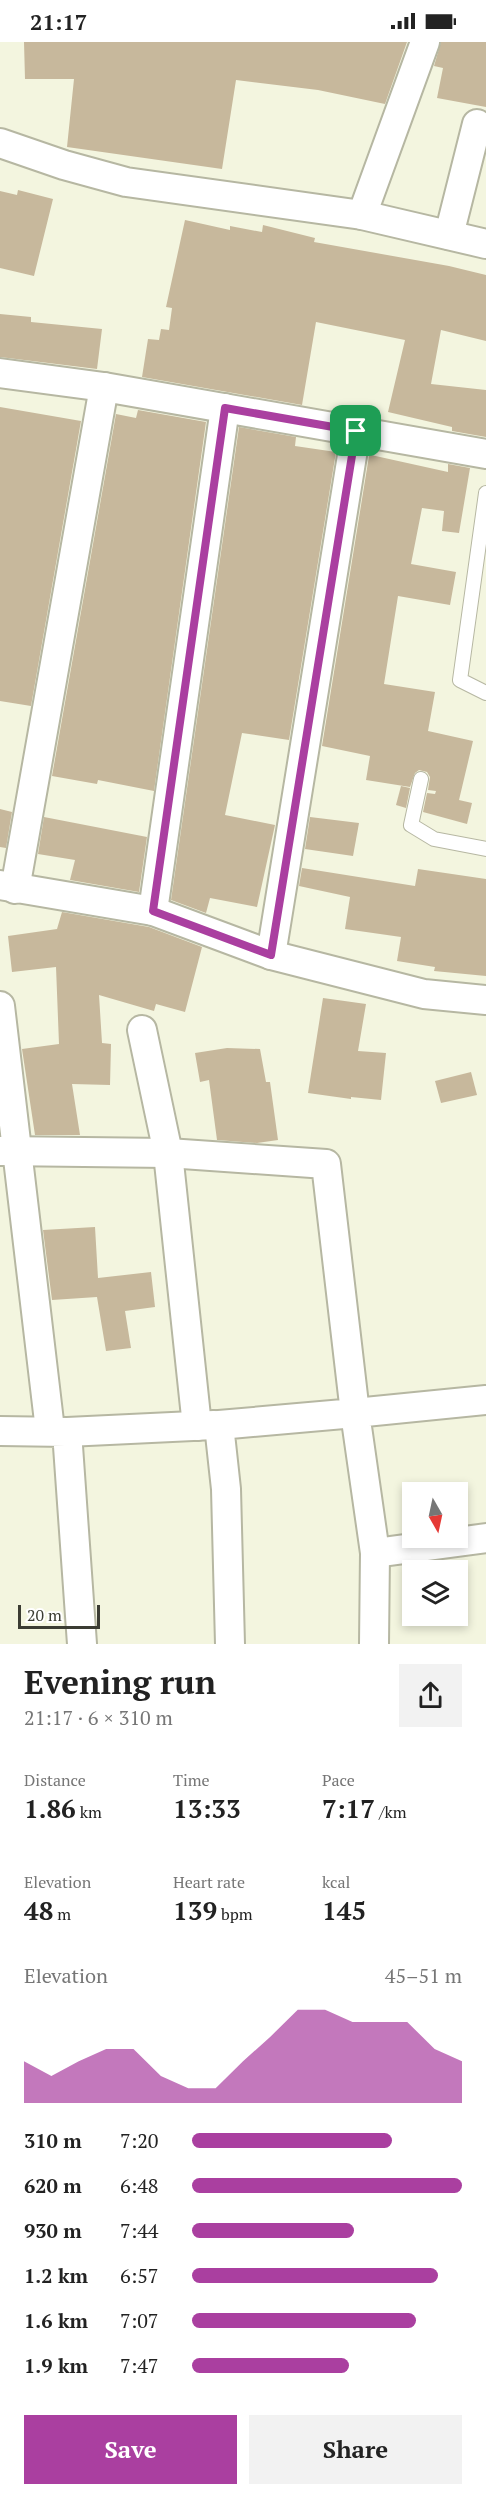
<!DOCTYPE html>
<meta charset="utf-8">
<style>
:root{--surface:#fff;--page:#f2f2f2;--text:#222;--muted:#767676;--accent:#aa3fa0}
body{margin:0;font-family:"PT Serif",serif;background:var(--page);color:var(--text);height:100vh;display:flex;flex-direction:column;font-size:22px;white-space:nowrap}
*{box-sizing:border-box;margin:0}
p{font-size:20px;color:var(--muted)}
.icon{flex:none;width:33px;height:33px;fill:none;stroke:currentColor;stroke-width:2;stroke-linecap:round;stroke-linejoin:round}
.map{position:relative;height:1602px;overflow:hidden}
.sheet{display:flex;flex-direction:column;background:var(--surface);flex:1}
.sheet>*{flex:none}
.needle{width:39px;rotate:171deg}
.tools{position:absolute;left:402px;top:1440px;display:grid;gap:12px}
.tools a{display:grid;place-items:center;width:66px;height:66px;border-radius:0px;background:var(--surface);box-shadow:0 3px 9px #0003;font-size:30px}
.scale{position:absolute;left:18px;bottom:15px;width:82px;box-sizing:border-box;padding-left:6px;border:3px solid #3b3c33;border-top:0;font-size:16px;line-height:21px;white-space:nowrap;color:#3b3c33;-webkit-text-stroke:4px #fff;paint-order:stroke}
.pin{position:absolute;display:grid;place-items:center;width:51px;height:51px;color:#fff;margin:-26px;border-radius:12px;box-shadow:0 3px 9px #0006}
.round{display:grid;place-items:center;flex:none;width:63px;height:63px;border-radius:0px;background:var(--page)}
.head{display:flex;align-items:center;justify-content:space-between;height:102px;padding:0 24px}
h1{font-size:33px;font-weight:800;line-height:45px}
.figures{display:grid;grid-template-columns:repeat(3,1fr);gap:9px;height:102px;padding:6px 24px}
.figures div{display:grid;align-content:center}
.figures b{font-size:26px;font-weight:800}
.figures small{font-size:16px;font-weight:400}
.figures p{font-size:16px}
.chart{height:168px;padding:12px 24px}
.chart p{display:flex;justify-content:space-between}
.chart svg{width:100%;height:108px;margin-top:6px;fill:var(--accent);opacity:.7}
.primary-button{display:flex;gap:12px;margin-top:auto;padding:12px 24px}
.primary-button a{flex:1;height:69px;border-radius:0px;background:var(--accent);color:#fff;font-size:24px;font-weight:800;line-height:69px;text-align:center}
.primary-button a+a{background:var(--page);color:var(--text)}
ul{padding:0 24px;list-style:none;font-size:20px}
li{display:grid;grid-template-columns:96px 72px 1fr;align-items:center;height:45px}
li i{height:15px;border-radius:8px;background:var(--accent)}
.status{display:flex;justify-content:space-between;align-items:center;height:42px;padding:0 30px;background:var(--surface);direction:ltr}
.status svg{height:16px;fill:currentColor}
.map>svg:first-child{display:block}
.building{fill:#c7b89c}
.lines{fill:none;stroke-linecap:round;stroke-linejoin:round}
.service-casing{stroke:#b6b7a2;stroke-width:16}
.minor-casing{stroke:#b6b7a2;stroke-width:32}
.service{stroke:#fff;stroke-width:14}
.minor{stroke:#fff;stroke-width:28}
.route-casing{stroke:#fff;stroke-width:12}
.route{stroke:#aa3fa0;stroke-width:8}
</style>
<div class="status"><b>21:17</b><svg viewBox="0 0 49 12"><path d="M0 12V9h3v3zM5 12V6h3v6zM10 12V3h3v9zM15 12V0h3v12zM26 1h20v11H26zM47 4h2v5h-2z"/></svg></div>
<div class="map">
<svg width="486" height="1602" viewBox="0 0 486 1602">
<rect width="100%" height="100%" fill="#f3f5df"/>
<!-- building -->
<g class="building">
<polygon points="24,0 407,0 385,62 318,48 236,38 222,127 67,105 74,37 25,37"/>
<polygon points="441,0 486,0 486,65 437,56 443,26 434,24"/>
<polygon points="18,148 53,157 34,234 0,226 0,149 17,153"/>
<polygon points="185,178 230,188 230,184 262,190 263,183 315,196 314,200 449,224 486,233 486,299 441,288 431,342 486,348 486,395 452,389 452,385 388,370 405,298 316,280 302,363 142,335 148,297 159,298 161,287 169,288 172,266 166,265"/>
<polygon points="0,272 31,275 31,280 102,287 97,327 0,315"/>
<polygon points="0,365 81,379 31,664 0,659"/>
<polygon points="138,368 206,380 154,749 98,738 97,742 52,734 116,372 136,376"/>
<polygon points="239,385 296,395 295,404 336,410 289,698 242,691 225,773 275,783 257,865 210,856 206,871 171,858"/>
<polygon points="371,413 448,430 448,422 470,426 459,491 442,489 444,469 422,466 411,522 456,530 450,563 398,554 384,642 435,650 428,689 473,699 459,758 472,761 467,782 423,770 427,751 435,752 436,749 428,748 430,735 427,730 419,728 415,731 410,745 366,738 370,714 322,704 369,414"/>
<polygon points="401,744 410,746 406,766 396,763"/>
<polygon points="0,767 12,770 6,806 0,805"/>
<polygon points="44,775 147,795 139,850 70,838 75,818 38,812"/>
<polygon points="310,775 359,781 353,814 305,807"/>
<polygon points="302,826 415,844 418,827 486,837 486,934 434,929 435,925 397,919 401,895 345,887 350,855 299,844"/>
<polygon points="62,870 149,885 202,905 185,970 156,962 154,969 99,953 102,1001 111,1002 110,1043 72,1042 80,1093 35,1093 22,1007 59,1002 56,925 12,930 8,894 57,887"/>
<polygon points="323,956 366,962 358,1009 386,1011 381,1058 351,1055 351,1057 308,1051"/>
<polygon points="227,1006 260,1007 266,1040 270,1040 278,1098 257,1101 217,1098 209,1038 200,1040 195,1011"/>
<polygon points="471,1030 477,1053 441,1061 435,1039"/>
<polygon points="95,1185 98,1236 151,1230 155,1265 125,1269 131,1306 106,1309 97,1255 52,1258 43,1188"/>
</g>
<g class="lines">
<defs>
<g id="service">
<polyline points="486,451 460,638 486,651"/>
<polyline points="421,737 411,783 434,797 486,807"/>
</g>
<g id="minor">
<polyline points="0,101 64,123 126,140 362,173 486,202"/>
<polyline points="362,173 425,0"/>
<polyline points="449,193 477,82"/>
<polyline points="0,331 104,345 486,412"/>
<polyline points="0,843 153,869 271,913 424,952 486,958"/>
<polyline points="15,847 104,345"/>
<polyline points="153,869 225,366"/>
<polyline points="271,913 356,389"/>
<polyline points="0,964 50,1388"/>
<polyline points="142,988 168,1111 197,1384"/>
<polyline points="0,1109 168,1111 326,1122 355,1371 219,1383 226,1447 230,1602"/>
<polyline points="0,1389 67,1390 82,1602"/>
<polyline points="67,1390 214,1383"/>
<polyline points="375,1511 486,1496"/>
<polyline points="374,1602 375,1511 355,1371 486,1358"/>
</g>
</defs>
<!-- service casing -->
<use href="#service" class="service-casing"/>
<!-- minor casing -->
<use href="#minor" class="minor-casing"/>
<!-- service -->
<use href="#service" class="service"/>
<!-- minor -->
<use href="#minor" class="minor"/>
</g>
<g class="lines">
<defs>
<polygon id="route" points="225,366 356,389 271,913 153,869"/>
</defs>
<!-- route casing -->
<use href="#route" class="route-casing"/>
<!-- route -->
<use href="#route" class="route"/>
</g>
</svg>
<div class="tools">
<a><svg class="needle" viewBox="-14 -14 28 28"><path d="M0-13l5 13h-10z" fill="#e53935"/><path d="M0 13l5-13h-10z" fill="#767676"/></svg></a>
<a><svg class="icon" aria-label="layers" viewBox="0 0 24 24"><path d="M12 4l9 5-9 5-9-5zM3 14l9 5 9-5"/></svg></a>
</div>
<div class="scale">20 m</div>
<div class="pin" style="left:356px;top:389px;background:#1e9e55"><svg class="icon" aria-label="arrive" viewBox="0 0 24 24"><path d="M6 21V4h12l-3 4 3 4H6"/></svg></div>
</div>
<section class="sheet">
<div class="head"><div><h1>Evening run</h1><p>21:17 · 6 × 310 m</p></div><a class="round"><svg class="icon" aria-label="share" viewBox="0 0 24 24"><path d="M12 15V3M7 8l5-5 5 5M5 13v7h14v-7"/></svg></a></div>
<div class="figures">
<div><p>Distance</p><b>1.86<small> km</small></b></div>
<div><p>Time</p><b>13:33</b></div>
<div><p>Pace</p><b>7:17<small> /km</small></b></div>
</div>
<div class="figures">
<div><p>Elevation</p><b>48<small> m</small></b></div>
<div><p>Heart rate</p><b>139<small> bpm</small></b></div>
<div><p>kcal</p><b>145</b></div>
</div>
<div class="chart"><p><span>Elevation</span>45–51 m</p>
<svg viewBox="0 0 160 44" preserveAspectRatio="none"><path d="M0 44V27L10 33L20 27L30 22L40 22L50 33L60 38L70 38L80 27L90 17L100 6L110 6L120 11L130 11L140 11L150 22L160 27V44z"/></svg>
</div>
<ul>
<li><b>310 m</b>7:20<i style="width:74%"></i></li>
<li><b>620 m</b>6:48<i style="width:100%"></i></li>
<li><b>930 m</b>7:44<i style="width:60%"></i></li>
<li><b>1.2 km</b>6:57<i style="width:91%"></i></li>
<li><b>1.6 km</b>7:07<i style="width:83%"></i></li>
<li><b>1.9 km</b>7:47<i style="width:58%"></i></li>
</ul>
<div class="primary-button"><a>Save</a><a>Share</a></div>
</section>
